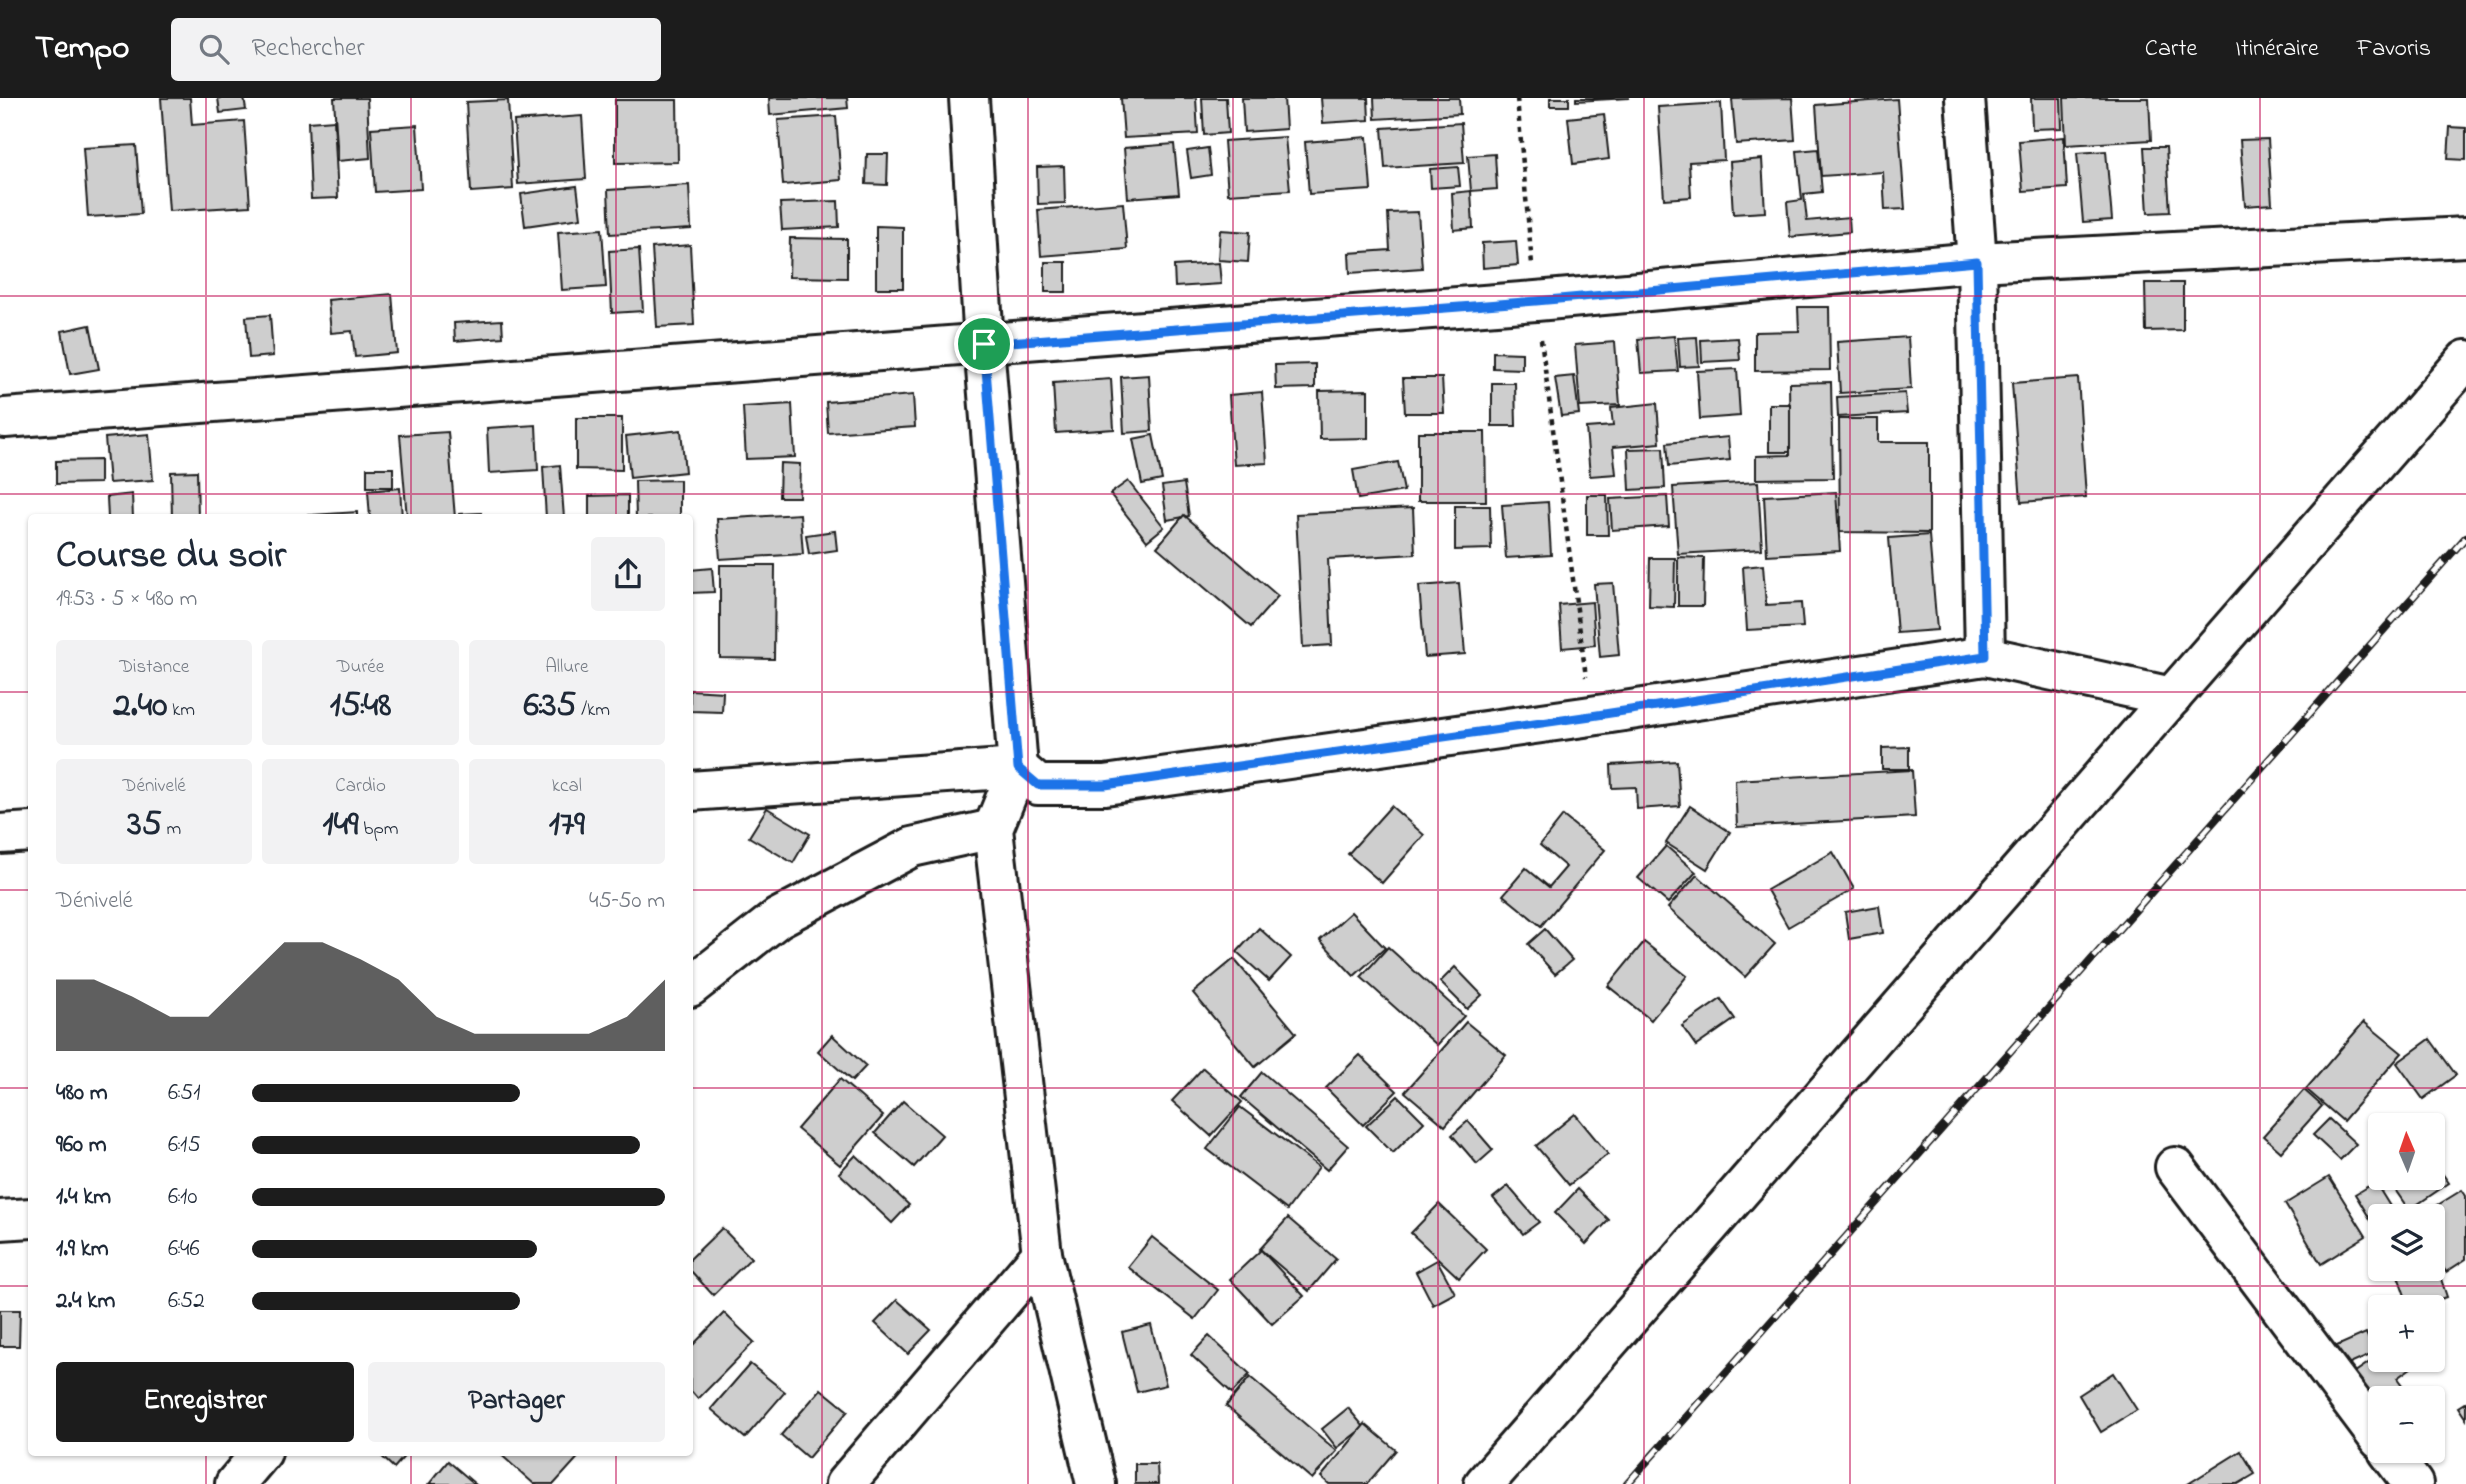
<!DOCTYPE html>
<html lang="fr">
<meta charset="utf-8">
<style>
:root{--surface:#fff;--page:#f2f2f3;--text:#1f2937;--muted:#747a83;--accent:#1c1c1c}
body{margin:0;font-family:"Indie Flower",sans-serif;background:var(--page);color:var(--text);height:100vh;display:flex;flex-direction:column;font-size:26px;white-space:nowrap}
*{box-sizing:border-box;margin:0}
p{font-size:23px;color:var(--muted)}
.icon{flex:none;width:38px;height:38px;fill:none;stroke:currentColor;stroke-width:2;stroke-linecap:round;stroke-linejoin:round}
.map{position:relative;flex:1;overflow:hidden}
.details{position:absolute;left:28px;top:416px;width:665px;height:942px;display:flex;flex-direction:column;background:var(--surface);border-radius:7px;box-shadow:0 2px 5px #0004}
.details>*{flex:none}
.needle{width:46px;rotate:358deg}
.buttons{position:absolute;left:2368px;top:1015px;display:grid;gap:14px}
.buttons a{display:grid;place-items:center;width:77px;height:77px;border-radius:7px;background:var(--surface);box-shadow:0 2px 5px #0004;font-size:35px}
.pin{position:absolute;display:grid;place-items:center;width:60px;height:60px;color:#fff;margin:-30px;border:4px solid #fff;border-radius:50%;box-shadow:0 2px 7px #0007}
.round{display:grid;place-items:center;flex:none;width:74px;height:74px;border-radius:7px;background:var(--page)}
.headline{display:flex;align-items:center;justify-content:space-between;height:119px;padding:0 28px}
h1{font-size:38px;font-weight:700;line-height:52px}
.metrics{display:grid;grid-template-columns:repeat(3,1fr);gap:10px;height:119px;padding:7px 28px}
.metrics div{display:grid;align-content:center;border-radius:7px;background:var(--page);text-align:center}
.metrics b{font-size:35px;font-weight:700}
.metrics small{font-size:19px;font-weight:400}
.metrics p{font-size:19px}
.chart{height:196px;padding:14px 28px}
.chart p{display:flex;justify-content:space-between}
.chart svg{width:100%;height:126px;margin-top:7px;fill:var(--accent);opacity:.7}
.button{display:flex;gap:14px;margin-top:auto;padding:14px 28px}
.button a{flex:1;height:80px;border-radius:7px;background:var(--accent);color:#fff;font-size:28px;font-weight:700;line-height:80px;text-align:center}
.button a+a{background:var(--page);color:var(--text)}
ul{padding:0 28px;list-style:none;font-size:23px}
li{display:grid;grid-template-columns:112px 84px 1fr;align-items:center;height:52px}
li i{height:18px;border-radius:9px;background:var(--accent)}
header{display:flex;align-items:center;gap:42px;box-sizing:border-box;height:98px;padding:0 35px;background:var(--accent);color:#fff}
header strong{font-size:33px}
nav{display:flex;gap:38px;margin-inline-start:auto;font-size:24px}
.search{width:490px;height:63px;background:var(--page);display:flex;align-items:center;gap:18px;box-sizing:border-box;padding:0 24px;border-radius:7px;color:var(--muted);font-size:26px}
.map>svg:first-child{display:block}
.building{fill:#cecece;stroke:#1c1c1c;stroke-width:2}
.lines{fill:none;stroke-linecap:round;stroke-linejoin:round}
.street-casing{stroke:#1c1c1c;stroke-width:44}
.path{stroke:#1c1c1c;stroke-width:4.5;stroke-dasharray:5 5;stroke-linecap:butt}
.street{stroke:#fff;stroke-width:38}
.rail-casing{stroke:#1c1c1c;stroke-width:8}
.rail{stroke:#fff;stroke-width:5;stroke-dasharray:16;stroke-linecap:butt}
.route-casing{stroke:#fff;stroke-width:14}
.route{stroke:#1a73e8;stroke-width:9}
.grid{fill:none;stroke:#c2185b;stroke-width:2;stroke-opacity:0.55}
</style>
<header>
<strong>Tempo</strong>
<div class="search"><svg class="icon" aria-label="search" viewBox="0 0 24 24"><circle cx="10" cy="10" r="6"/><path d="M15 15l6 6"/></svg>Rechercher</div>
<nav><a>Carte</a><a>Itinéraire</a><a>Favoris</a></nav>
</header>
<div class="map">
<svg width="2466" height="1386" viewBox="0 0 2466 1386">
<rect width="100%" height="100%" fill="#fff"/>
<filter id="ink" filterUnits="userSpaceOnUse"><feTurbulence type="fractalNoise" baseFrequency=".0143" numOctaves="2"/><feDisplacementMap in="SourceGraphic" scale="14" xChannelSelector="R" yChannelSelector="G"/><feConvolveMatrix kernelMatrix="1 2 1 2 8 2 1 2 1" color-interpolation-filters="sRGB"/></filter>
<g filter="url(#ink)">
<!-- building -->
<g class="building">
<polygon points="161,0 190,0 192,27 244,23 250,108 169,113"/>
<polygon points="218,0 244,0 246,12 220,15"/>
<polygon points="334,0 367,0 370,60 338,63"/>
<polygon points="769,0 847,0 848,10 770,17"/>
<polygon points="1121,0 1196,0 1198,36 1124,40"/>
<polygon points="1202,0 1226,0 1228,35 1204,37"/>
<polygon points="1242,0 1284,0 1286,31 1244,34"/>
<polygon points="1321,0 1368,0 1369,22 1323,25"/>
<polygon points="1374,0 1459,0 1460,16 1375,21"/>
<rect x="1550" y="0" width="19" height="8"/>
<polygon points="1576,0 1630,0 1576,3"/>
<polygon points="1792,0 1795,42 1736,46 1732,1"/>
<polygon points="2031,0 2061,0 2062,30 2032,31"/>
<polygon points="2064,0 2149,0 2151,42 2066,47"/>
<polygon points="1897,1 1905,111 1885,112 1883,74 1821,78 1816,7"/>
<polygon points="508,2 513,91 471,94 466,4"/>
<polygon points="615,2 677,2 678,64 615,65"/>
<polygon points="1721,5 1724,62 1689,64 1691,99 1664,101 1658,9"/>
<polygon points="1604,16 1609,61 1573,66 1568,20"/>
<polygon points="582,18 586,81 518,86 514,23"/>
<polygon points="836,18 841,82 783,87 778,22"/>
<polygon points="334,22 338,100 311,101 308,24"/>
<polygon points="1461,25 1464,65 1385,70 1382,30"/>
<polygon points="417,27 421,91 375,94 371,30"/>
<polygon points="2450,29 2466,30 2466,62 2448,61"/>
<polygon points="1285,39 1290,92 1228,96 1224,43"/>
<polygon points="1367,39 1371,92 1309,96 1305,44"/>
<polygon points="2064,39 2067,90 2023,93 2019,43"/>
<polygon points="2268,41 2272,106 2245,108 2240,42"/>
<polygon points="1174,46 1179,96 1128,100 1124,50"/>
<polygon points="136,47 141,116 88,119 83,50"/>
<polygon points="2144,49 2166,49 2170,114 2148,115"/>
<polygon points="1208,50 1211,77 1191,80 1187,53"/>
<polygon points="1818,51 1822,94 1804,96 1807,123 1849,119 1850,134 1790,139 1787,104 1802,102 1797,53"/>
<polygon points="2106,53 2112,122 2083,124 2077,55"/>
<polygon points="867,56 888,56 887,87 866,86"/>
<polygon points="1495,56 1497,91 1471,93 1468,58"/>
<polygon points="1762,61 1765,114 1733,116 1730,64"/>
<polygon points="1064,68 1065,105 1038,106 1037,69"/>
<polygon points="1458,69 1460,88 1431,90 1430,71"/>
<polygon points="689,87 691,131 610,136 608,92"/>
<polygon points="577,88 581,120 525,128 521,96"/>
<polygon points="1471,93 1473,130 1454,132 1452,95"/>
<polygon points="838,103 839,129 782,132 780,105"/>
<polygon points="1123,105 1127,151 1041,158 1038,112"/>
<polygon points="1418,114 1422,170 1350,175 1349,155 1390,152 1388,115"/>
<polygon points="876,128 903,129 903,190 876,190"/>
<polygon points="602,131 606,189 562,192 558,134"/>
<polygon points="1220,132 1250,134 1248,164 1218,162"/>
<polygon points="790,140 847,141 847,180 789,179"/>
<polygon points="1516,143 1518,167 1483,170 1482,145"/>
<polygon points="690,147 694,227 657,229 652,150"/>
<polygon points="639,151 643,213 612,215 609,153"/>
<rect x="1045" y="164" width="21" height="30"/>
<polygon points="1219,165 1221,186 1175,189 1174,168"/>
<polygon points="2145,185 2183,185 2183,232 2146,233"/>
<polygon points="392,196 397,255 355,259 352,233 331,235 328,202"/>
<polygon points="1798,209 1829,209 1830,272 1755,273 1755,234 1799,233"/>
<polygon points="270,217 273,258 249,260 246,219"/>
<polygon points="502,222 503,239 455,243 454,225"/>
<polygon points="90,227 99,271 70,276 62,233"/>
<polygon points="1674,238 1678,273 1641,275 1638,241"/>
<polygon points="1697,239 1699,268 1680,269 1678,240"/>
<polygon points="1908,239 1911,291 1840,295 1837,244"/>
<polygon points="1738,240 1740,262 1702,264 1701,242"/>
<polygon points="1615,244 1620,307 1580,309 1575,247"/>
<polygon points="1493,254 1522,255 1522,271 1493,270"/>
<polygon points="1315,266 1315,290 1276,291 1275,267"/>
<polygon points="1737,271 1740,318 1700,321 1697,273"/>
<polygon points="1149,277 1152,333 1124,335 1121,279"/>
<polygon points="1574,278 1579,316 1561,318 1555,280"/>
<polygon points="1403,280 1442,280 1444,315 1405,315"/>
<polygon points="2078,280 2086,399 2021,404 2012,285"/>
<polygon points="1111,281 1114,331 1056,335 1053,285"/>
<polygon points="1831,284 1833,380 1756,381 1756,358 1790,357 1789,285"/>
<polygon points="1492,285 1515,285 1516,328 1492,328"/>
<polygon points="1368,292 1368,340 1320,341 1319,293"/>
<polygon points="1262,294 1267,365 1234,367 1229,297"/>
<polygon points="1905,295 1907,315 1838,319 1837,299"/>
<polygon points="913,297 915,329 828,335 826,304"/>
<polygon points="1657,305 1660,345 1613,349 1616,376 1590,378 1586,330 1613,328 1611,310"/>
<polygon points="792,306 795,359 746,361 743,309"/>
<rect x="1769" y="306" width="21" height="48"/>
<polygon points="576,320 622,320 622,372 576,371"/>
<polygon points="1839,321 1878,321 1878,344 1929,344 1929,435 1840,434"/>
<polygon points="536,327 538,372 489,375 487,330"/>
<polygon points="681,332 685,374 630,380 626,338"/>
<polygon points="448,334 455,420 407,420 400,337"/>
<polygon points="1418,334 1485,334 1486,403 1418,403"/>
<polygon points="149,336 153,382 109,385 105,340"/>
<polygon points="1153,337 1162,382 1142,386 1133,341"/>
<polygon points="1728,339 1730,362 1669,368 1667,345"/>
<polygon points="1663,350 1665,390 1630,392 1628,351"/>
<polygon points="100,362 100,385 56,386 56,363"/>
<polygon points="1398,364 1404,393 1358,401 1353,372"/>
<polygon points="780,365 800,366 799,399 779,399"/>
<polygon points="560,367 564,420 546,420 543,369"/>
<rect x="367" y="370" width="26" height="19"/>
<polygon points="197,373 198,420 172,420 171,374"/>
<polygon points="680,382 680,420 636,420 635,383"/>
<polygon points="1128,383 1164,429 1147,443 1110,396"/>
<polygon points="1758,384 1762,451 1678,456 1673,389"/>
<polygon points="1184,385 1189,418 1167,422 1162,388"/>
<polygon points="400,390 402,420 370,420 368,393"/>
<polygon points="1836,394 1840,453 1767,457 1764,398"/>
<polygon points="132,396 133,420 108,420 107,399"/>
<polygon points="628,397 628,420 589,420 589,398"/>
<polygon points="1587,397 1607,397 1608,437 1587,437"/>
<polygon points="1667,398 1669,428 1612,432 1610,401"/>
<polygon points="1548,404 1551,457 1506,460 1502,407"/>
<polygon points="1455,408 1490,408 1491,451 1455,452"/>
<polygon points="1413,410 1415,456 1328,461 1332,547 1303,549 1296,416"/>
<polygon points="357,414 357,420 298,420 298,418"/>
<polygon points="481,415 481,420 459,420 459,416"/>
<polygon points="800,416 803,456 720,461 717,421"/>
<polygon points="1184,417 1278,498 1251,529 1157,449"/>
<polygon points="835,433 837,452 809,456 806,437"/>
<polygon points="1929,437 1937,532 1897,535 1889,440"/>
<polygon points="1678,459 1704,460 1703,508 1678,508"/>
<polygon points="1650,460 1675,460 1674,509 1649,508"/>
<polygon points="720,467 775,467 774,561 720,560"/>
<polygon points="1763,467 1766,507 1801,505 1803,529 1747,532 1743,469"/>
<polygon points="712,470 714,494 690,495 690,472"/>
<polygon points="1459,485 1465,556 1425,559 1419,488"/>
<polygon points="1613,485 1619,557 1600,559 1594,486"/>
<polygon points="1592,504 1595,547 1562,550 1559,507"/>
<polygon points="690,592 723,594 722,614 690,613"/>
<polygon points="1909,649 1909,671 1882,671 1882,650"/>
<polygon points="1677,663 1680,708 1637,711 1636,689 1612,690 1611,667"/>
<polygon points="1912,672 1915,719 1737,729 1735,682"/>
<polygon points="1391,708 1424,737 1382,785 1348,756"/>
<polygon points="1690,708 1730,734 1707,771 1666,745"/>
<polygon points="767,710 810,736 793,765 749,739"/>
<polygon points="1563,718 1605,752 1541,828 1503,797 1526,770 1549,789 1566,769 1540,747"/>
<polygon points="1666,748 1696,774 1668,805 1638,780"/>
<polygon points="1833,754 1854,791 1788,829 1767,792"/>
<polygon points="1697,777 1775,846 1745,879 1668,810"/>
<polygon points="1879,808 1883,835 1849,841 1845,814"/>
<polygon points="1351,814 1385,850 1354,878 1320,842"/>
<polygon points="1259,830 1291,859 1269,883 1237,854"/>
<polygon points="1545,831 1572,862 1555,876 1528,846"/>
<polygon points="1644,844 1687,878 1651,922 1608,888"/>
<polygon points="1388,849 1464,918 1437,947 1361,879"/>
<polygon points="1234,861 1296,935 1255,969 1193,895"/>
<polygon points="1455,869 1482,897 1467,911 1440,884"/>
<polygon points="1721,901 1735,921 1696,948 1682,928"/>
<polygon points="1466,924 1506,957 1445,1028 1405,994"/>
<polygon points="2364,924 2402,955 2343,1023 2306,991"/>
<polygon points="832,937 866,968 852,983 818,953"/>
<polygon points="2430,941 2456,977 2423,1001 2397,965"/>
<polygon points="1360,957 1397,993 1363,1027 1326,990"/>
<polygon points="1203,970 1242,1004 1211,1038 1172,1003"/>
<polygon points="1262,974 1348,1048 1327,1072 1241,999"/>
<polygon points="840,981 883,1018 840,1067 797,1031"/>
<polygon points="2304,992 2322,1008 2281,1054 2263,1038"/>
<polygon points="1398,998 1424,1024 1393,1055 1366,1028"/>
<polygon points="903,1003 942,1037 914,1069 875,1035"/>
<polygon points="1240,1009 1319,1069 1287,1112 1207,1051"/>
<polygon points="1575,1016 1608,1056 1569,1087 1536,1048"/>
<polygon points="2329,1021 2356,1046 2340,1062 2313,1037"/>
<polygon points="1468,1023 1493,1052 1477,1066 1452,1037"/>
<polygon points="856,1057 909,1107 892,1125 839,1075"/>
<polygon points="2432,1061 2449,1085 2409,1112 2387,1080 2432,1080"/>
<polygon points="2329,1079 2366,1138 2321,1166 2285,1106"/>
<polygon points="2375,1084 2396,1118 2380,1118 2378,1134 2355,1096"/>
<polygon points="1508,1088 1539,1124 1523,1136 1493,1100"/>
<polygon points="1578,1091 1609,1122 1586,1146 1555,1115"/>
<polygon points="2462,1092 2466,1098 2466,1161 2446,1174 2432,1152 2432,1118 2420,1118"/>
<polygon points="1439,1106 1486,1151 1459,1180 1411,1135"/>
<polygon points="1288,1120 1336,1161 1309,1193 1260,1151"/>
<polygon points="722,1130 751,1160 713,1197 690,1172 690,1161"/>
<polygon points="1152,1139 1218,1192 1195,1221 1128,1169"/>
<polygon points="1261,1152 1304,1198 1272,1226 1230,1181"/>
<polygon points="1437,1162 1455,1195 1433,1207 1416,1174"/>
<polygon points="2432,1163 2435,1163 2447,1199 2416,1209 2409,1209 2397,1175 2410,1171 2432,1171"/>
<polygon points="897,1202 931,1232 908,1256 875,1225"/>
<polygon points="0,1212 20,1212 19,1248 0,1248"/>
<polygon points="724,1215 754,1244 698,1301 690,1292 690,1250"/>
<polygon points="1151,1227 1166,1287 1137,1294 1122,1234"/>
<polygon points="2366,1235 2375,1255 2339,1271 2330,1251"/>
<polygon points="1209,1238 1250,1276 1232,1295 1191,1257"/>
<polygon points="2380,1257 2380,1262 2422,1262 2397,1280 2410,1298 2407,1300 2380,1300 2380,1319 2348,1279"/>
<polygon points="750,1266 785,1294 745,1340 711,1311"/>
<polygon points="2113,1275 2137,1312 2101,1334 2079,1297"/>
<polygon points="1250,1279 1337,1353 1312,1381 1226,1308"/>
<polygon points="821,1291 848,1313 808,1360 781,1337"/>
<polygon points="2466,1304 2466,1321 2458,1309"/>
<polygon points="1348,1310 1364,1329 1337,1350 1322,1331"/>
<polygon points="1365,1326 1396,1352 1367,1386 1329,1386 1321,1379"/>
<polygon points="2241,1353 2255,1376 2238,1386 2188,1386"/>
<polygon points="377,1354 408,1354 394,1370"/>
<polygon points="498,1354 583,1354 554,1386 534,1386"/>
<polygon points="448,1363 475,1386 429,1386"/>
<polygon points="1135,1366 1157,1366 1158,1386 1135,1386"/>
</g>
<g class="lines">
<defs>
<g id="street">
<polyline points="969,0 984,246 1018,670 993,731 1042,1156 1096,1386"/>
<polyline points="1965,0 1977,164 1985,558"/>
<polyline points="5,320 1536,203 1977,164 2466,139"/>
<polyline points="690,693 1018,670 1038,687 1105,687 1591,618 1985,558 2172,599"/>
<polyline points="0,736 32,734"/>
<polyline points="690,889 778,820 912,749 993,731"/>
<polyline points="2175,1069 2380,1342"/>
<polyline points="0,1122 32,1120"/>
<polyline points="2388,1353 2413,1386"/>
<polyline points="235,1386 262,1354"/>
<polyline points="845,1386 1042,1156"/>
<polyline points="1484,1386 2466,262"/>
</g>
</defs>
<!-- street casing -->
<use href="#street" class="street-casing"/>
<!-- path -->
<g class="path">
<polyline points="1517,0 1532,166"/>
<polyline points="1541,241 1586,579"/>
</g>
<!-- street -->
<use href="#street" class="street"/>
<defs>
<polyline id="rail" points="1627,1386 2466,439"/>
</defs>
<!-- rail casing -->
<use href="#rail" class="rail-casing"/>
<!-- rail -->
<use href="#rail" class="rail"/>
</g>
</g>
<g class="lines" filter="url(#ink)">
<defs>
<polygon id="route" points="1977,164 1985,558 1591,618 1105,687 1038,687 1018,670 984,246 1536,203"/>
</defs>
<!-- route casing -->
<use href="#route" class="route-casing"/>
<!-- route -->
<use href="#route" class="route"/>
</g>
<!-- grid -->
<path class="grid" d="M206,0v420M411,0v420M616,0v420M822,0v1386M1028,0v1386M1233,0v1386M1438,0v1386M1644,0v1386M1850,0v1386M2055,0v1386M2260,0v1386M0,198h2466M0,396h2466M0,594h32M690,594h1776M0,792h32M690,792h1776M0,990h32M690,990h1776M0,1188h32M690,1188h1776M206,1354v32M411,1354v32M616,1354v32"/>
</svg>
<div class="buttons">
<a><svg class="needle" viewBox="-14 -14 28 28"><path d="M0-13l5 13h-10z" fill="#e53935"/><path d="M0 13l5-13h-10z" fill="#747a83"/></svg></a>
<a><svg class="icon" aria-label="layers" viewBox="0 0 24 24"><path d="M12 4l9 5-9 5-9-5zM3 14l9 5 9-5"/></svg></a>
<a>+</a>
<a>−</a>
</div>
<div class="pin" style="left:984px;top:246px;background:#1e9e55"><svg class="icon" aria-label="arrive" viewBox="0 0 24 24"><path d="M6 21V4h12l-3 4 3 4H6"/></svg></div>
<section class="details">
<div class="headline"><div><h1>Course du soir</h1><p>19:53 · 5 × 480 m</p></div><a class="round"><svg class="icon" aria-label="share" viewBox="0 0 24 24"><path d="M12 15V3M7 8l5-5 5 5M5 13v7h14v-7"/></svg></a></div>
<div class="metrics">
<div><p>Distance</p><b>2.40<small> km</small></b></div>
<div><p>Durée</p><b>15:48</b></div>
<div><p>Allure</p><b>6:35<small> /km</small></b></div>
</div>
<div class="metrics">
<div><p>Dénivelé</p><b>35<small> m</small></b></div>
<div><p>Cardio</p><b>149<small> bpm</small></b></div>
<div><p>kcal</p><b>179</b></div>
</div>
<div class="chart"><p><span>Dénivelé</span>45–50 m</p>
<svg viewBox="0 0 160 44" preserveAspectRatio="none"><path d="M0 44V19L10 19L20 25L30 32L40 32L50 19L60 6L70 6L80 12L90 19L100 32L110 38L120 38L130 38L140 38L150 32L160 19V44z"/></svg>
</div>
<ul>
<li><b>480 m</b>6:51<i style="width:65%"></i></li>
<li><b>960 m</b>6:15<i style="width:94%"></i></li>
<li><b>1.4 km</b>6:10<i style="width:100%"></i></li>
<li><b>1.9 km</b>6:46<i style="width:69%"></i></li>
<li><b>2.4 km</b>6:52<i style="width:65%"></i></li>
</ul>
<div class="button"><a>Enregistrer</a><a>Partager</a></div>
</section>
</div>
